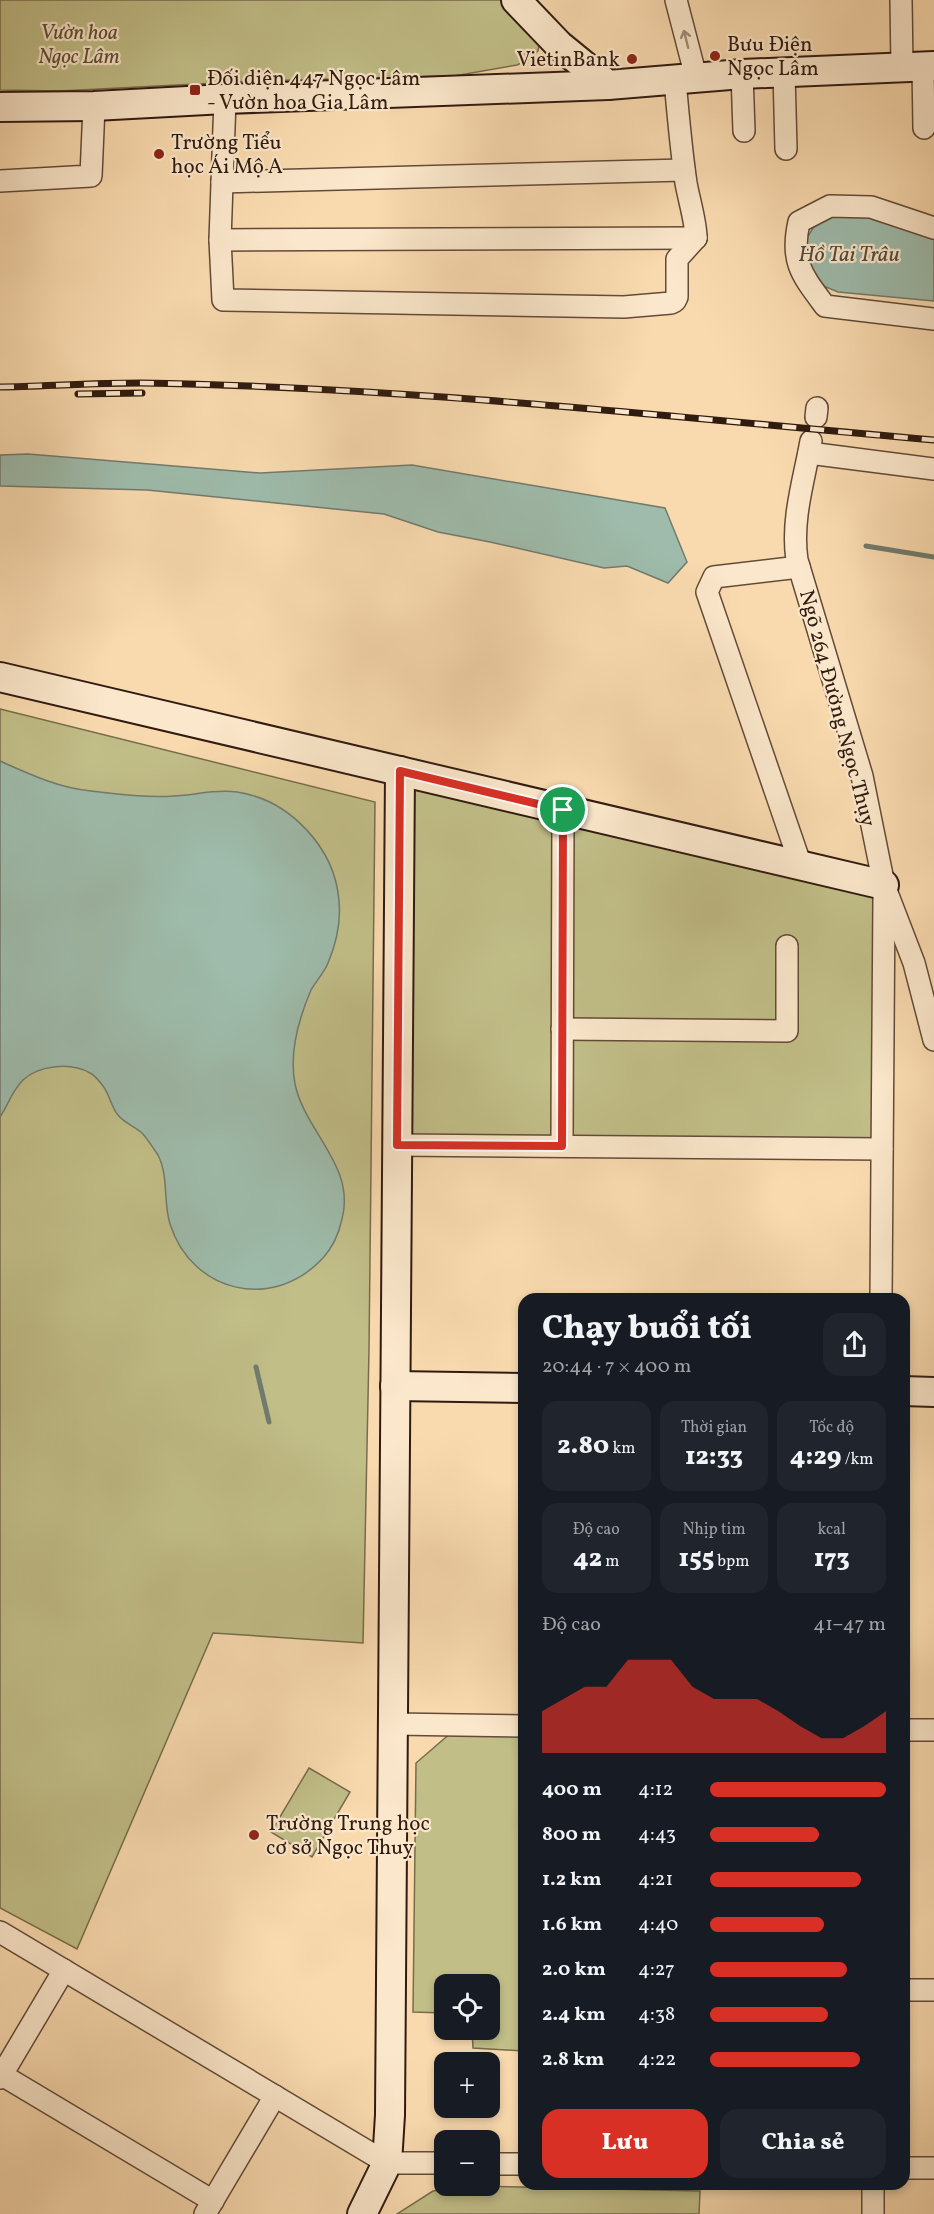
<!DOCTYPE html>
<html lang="vi">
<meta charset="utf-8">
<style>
:root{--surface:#171b24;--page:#20242c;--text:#f1f3f6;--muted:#9ea1a6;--accent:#d93025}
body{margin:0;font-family:Vollkorn,serif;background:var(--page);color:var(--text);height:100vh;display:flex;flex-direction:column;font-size:22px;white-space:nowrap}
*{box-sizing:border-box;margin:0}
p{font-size:20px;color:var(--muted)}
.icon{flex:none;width:33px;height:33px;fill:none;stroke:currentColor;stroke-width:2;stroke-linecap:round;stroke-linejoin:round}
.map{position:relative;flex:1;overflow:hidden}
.side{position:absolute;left:518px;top:1293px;width:392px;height:897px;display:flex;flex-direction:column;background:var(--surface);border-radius:18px;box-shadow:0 3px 9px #0003}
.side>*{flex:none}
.tools{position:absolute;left:434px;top:1974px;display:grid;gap:12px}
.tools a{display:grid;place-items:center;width:66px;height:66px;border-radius:12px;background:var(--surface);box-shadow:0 3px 9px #0003;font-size:30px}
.pin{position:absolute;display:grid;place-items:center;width:51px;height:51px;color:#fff;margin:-26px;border:3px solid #fff;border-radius:50%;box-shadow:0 2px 6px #0007}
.round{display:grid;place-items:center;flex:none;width:63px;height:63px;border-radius:18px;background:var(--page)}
.overview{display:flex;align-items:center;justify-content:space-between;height:102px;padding:0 24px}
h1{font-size:33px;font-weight:800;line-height:45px}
.metrics{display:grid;grid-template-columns:repeat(3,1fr);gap:9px;height:102px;padding:6px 24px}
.metrics div{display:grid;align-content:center;border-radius:15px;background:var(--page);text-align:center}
.metrics b{font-size:26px;font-weight:800}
.metrics small{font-size:16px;font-weight:400}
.metrics p{font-size:16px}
.chart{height:168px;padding:12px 24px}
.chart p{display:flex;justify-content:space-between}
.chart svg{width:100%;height:108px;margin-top:6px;fill:var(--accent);opacity:.7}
.primary-button{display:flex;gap:12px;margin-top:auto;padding:12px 24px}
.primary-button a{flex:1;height:69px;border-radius:18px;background:var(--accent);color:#fff;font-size:24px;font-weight:800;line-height:69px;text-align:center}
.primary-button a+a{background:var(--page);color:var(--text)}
ul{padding:0 24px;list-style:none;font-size:20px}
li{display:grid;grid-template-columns:96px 72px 1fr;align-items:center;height:45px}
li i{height:15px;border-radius:8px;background:var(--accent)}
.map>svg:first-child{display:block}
.green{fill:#c1be88;stroke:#786c4c;stroke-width:1.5}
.water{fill:#9ebbab;stroke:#727b6d;stroke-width:1.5}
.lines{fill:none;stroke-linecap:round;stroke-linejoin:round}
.stream{stroke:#727b6d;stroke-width:5}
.street-casing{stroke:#624b38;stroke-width:24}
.secondary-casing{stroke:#301b10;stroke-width:32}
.street{stroke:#fbe7cb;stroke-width:21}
.secondary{stroke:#fbe7cb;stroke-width:28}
.rail-casing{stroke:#301b10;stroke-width:7}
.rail{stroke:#fbe7cb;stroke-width:4.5;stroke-dasharray:14;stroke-linecap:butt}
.oneway{stroke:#a08b77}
.route-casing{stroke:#fff;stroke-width:12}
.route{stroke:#d93025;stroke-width:8}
.poi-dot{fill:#8f2418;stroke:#fbe7cb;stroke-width:2}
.labels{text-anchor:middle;stroke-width:4.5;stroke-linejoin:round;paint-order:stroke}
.park-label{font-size:21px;font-style:italic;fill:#5c4c34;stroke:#fbe7cb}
.poi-label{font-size:21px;fill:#301b10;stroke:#fbe7cb;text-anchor:start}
.street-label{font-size:21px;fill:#301b10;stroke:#fbe7cb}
.water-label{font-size:22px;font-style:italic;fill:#514b3e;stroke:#fbe7cb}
</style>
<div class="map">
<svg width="934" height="2214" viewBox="0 0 934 2214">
<rect width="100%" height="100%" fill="#f9daaf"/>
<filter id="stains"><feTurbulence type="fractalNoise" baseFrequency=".00333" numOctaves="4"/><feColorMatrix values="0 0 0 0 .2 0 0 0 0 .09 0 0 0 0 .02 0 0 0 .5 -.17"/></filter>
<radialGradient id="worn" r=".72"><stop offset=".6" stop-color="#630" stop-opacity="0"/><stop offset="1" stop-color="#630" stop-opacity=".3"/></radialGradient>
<!-- green -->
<g class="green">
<polygon points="0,0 503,0 540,39 538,51 530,59 517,65 454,76 255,81 60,91 0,90"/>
<polygon points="0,709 375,802 369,1350 363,1643 213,1633 77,1949 0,1908"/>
<polygon points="400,771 884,885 882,1149 397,1145"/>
<polygon points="452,1732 523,1733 523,2051 473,2048 472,2030 489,2030 489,1984 444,1984 444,2013 413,2012 416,1763"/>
<polygon points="309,1768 350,1792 312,1857 271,1832"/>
<polygon points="471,2186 700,2191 699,2214 397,2214 433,2191"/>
</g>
<!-- water -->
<g class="water">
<polygon points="832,214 863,214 934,234 934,301 838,292 819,284 809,273 804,243 813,228"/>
<polygon points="28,454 260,473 412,465 665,508 687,562 668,583 627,566 604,568 490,542 438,532 384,514 147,490 0,486 0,455"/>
<path d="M0,761c29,13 59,27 91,30 27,3 55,7 83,5 21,-1 41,-7 63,-4 53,8 98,56 102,109 2,21 -3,43 -11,62 -4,10 -12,18 -17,27 -12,28 -22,63 -16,94 10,48 61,82 47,135 -3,14 -9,28 -19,39 -50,54 -131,35 -153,-34 -7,-22 -1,-47 -12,-69 -4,-6 -10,-15 -15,-21 -7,-7 -19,-11 -25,-19 -7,-8 -8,-20 -15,-29 -3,-4 -9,-11 -13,-13 -19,-11 -51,-8 -67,7 -11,11 -15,25 -23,37z"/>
</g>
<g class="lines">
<!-- stream -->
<g class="stream">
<polyline points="866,546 934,557"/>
<polyline points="256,1367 269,1422"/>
</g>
<defs>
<g id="street">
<polyline points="676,0 696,77"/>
<polyline points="901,0 902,67"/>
<polyline points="923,66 924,128"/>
<polyline points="784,73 786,149"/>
<polyline points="742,74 744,131"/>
<path d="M675,80c3,34 6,69 11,103 3,17 10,39 10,55"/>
<polyline points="225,99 220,240 223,300 624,307 671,303 675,301 677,297 677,259 696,238"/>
<polyline points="0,181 91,176 94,106"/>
<polyline points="222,182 684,170"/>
<path d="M934,228l-63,-21 -41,-1 -31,16c-9,40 3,53 26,84l109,13"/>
<polyline points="220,240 696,238"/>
<polyline points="816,417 817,408"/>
<path d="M811,441c-7,39 -20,79 -14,119l65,216 22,109 30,78 20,77"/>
<polyline points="809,453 934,469"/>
<polyline points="799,567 714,577 707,592 801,866"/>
<polyline points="562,1029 787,1031 787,946"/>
<polyline points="397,1145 882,1149"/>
<polyline points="562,1146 563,810"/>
<polyline points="881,1299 884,898"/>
<polyline points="393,1724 524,1726"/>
<polyline points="903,1730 934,1730"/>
<polyline points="0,1932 387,2163 444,2163"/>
<polyline points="903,1990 934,1990"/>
<polyline points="2,2075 213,2201"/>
<polyline points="0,2078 64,1970"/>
<polyline points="489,2164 524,2164"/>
<polyline points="903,2168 934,2168"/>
<polyline points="205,2214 275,2096"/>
<polyline points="873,2214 873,2184"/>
</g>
<g id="secondary">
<polyline points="516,0 559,45 608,85"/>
<polyline points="0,107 94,106 225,99 608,85 742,74 934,66"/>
<polyline points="0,677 884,885"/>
<polyline points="395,1386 524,1388"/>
<polyline points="903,1391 934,1392"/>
<polyline points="362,2214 387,2163 390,2115 400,771"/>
</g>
</defs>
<!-- street casing -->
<use href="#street" class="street-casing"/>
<!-- secondary casing -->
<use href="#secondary" class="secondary-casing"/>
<!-- street -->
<use href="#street" class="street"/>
<!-- secondary -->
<use href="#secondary" class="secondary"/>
<defs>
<g id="rail">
<path d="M0,387c47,-1 94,-4 141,-4 265,4 529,34 793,57"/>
<polyline points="78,394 142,393"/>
</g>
</defs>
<!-- rail casing -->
<use href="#rail" class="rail-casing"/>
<!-- rail -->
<use href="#rail" class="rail"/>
</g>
<!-- one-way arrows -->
<defs><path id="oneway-shaft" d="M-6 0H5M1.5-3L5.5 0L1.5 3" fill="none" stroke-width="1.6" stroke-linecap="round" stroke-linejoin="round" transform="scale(1.5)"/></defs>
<use class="oneway" href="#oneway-shaft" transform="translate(686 39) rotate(-104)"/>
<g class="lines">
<defs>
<polygon id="route" points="400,771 563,810 562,1146 397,1145"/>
</defs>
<!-- route casing -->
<use href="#route" class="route-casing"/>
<!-- route -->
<use href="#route" class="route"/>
</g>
<!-- markers -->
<g class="poi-dot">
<circle cx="715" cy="56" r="6"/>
<circle cx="632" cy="59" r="6"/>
<rect x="189" y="84" width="12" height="12" rx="3"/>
<circle cx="159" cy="154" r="6"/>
<circle cx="254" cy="1835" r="6"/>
</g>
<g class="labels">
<!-- park labels -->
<g class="park-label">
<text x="79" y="39">Vườn hoa<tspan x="79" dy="24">Ngọc Lâm</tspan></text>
</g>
<!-- poi labels -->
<g class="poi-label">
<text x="727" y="51">Bưu Điện<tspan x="727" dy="24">Ngọc Lâm</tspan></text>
<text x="620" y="66" text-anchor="end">VietinBank</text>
<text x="207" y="85">Đối diện 447 Ngọc Lâm<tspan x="207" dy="24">- Vườn hoa Gia Lâm</tspan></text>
<text x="171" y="149">Trường Tiểu<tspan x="171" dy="24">học Ái Mộ A</tspan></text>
<text x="266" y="1830">Trường Trung học<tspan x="266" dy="24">cơ sở Ngọc Thuỵ</tspan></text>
</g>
<!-- street labels -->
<g class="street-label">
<text transform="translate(838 708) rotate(75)" y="7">Ngõ 264 Đường Ngọc Thụy</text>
</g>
<!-- water labels -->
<g class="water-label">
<text x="849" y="261">Hồ Tai Trâu</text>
</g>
</g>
<rect width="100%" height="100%" filter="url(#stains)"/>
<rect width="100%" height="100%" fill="url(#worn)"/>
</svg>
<div class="tools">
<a><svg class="icon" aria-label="locate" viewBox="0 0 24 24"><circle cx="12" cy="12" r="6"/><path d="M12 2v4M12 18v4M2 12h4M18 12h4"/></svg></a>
<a>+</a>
<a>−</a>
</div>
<div class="pin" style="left:563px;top:810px;background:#1e9e55"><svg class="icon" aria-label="arrive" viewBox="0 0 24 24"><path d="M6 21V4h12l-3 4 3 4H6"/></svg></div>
<section class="side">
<div class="overview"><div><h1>Chạy buổi tối</h1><p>20:44 · 7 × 400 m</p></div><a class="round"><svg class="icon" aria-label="share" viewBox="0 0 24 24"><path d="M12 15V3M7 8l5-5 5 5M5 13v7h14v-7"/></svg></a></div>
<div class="metrics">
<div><b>2.80<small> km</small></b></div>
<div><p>Thời gian</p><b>12:33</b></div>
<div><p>Tốc độ</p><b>4:29<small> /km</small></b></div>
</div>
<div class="metrics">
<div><p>Độ cao</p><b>42<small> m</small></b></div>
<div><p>Nhịp tim</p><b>155<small> bpm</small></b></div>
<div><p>kcal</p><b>173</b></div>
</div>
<div class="chart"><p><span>Độ cao</span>41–47 m</p>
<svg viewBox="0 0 160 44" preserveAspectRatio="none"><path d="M0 44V27L10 22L20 17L30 17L40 6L50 6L60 6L70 17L80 22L90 22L100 22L110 27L120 33L130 38L140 38L150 33L160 27V44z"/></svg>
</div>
<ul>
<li><b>400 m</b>4:12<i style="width:100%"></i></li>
<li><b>800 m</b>4:43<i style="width:62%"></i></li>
<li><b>1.2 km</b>4:21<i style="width:86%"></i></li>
<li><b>1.6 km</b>4:40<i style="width:65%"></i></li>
<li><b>2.0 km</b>4:27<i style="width:78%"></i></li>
<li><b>2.4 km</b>4:38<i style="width:67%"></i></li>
<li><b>2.8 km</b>4:22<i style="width:85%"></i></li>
</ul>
<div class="primary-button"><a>Lưu</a><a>Chia sẻ</a></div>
</section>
</div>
